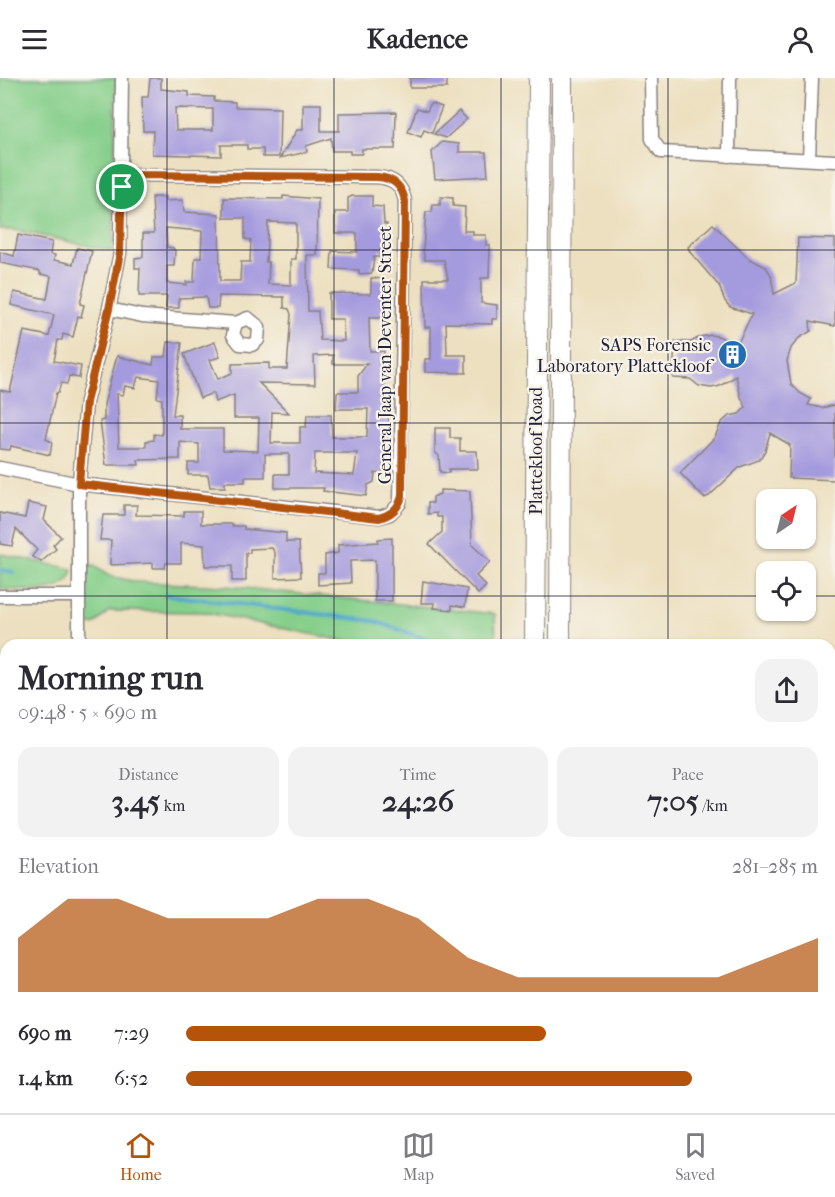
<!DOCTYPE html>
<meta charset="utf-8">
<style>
:root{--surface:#fff;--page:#f2f2f3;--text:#2b2b33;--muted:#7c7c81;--line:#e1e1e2;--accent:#b45309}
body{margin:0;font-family:"IM FELL French Canon",serif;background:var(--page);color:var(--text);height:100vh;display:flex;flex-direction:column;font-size:22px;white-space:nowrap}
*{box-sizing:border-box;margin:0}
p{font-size:20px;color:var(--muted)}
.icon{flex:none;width:33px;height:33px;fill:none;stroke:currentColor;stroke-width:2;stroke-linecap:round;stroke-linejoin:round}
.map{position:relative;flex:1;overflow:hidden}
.details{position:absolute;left:0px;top:561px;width:836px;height:474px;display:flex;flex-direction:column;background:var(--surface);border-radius:18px 18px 0 0;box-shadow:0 2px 4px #0004}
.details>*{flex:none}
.needle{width:39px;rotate:35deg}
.tools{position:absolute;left:756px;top:411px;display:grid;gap:12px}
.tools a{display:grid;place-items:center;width:60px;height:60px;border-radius:12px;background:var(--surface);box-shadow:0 2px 4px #0004;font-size:30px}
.pin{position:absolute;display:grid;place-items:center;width:51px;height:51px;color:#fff;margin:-26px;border:3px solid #fff;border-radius:50%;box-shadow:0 2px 6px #0007}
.round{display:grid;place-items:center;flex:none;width:63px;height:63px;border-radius:18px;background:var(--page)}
.headline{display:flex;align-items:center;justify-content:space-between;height:102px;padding:0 18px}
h1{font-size:33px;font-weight:700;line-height:45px}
.stats{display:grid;grid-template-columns:repeat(3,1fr);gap:9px;height:102px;padding:6px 18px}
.stats div{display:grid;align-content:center;border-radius:15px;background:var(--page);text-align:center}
.stats b{font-size:30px;font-weight:700}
.stats small{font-size:16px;font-weight:400}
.stats p{font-size:16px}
.chart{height:168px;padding:12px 18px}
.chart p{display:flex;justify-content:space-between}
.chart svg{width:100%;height:108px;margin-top:6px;fill:var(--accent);opacity:.7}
ul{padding:0 18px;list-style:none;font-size:20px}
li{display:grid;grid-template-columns:96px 72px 1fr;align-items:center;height:45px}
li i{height:15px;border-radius:8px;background:var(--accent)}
header{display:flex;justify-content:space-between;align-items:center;height:78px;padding:0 18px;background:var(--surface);font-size:27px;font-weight:700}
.menu{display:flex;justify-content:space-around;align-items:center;height:84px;border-top:2px solid var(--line);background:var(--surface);font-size:16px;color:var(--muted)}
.menu a{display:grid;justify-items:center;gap:3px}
.menu .active{color:var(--accent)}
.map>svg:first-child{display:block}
.built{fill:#e7d2ef}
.green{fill:#86cf8b;stroke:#547863;stroke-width:1.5}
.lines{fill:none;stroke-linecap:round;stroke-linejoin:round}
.stream{stroke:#4fa6cc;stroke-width:4}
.building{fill:#a49ade;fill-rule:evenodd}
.street-casing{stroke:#88817e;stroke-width:15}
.primary-casing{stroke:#88817e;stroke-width:22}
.street{stroke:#fff;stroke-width:12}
.primary{stroke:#fff;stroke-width:20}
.route-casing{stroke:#fff;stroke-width:12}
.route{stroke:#b45309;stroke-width:8}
.grid{fill:none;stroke:#22223b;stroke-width:1.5;stroke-opacity:0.55}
.labels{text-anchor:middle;stroke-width:4.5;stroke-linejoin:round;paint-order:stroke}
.poi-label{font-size:18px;fill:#22223b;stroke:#f7f3e8;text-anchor:end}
.street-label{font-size:18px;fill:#22223b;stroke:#f7f3e8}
</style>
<header><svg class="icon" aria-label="menu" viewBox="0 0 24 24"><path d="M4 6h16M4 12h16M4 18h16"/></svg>Kadence<svg class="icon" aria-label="person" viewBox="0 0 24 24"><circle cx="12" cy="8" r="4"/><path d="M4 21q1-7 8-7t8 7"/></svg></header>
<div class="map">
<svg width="835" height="1035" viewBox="0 0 835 1035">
<rect width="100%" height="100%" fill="#f7f3e8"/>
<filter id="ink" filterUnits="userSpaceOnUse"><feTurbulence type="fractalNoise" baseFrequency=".0167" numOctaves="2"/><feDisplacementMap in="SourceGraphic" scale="12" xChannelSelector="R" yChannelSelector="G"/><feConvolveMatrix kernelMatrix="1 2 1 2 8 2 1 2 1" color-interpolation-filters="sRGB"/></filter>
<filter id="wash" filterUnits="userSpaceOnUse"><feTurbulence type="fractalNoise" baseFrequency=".008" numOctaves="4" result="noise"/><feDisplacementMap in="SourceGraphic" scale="24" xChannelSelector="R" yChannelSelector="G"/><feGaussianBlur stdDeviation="1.35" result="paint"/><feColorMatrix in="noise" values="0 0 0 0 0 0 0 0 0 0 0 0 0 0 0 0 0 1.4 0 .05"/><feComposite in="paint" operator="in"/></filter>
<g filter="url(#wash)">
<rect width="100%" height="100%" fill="#ede0c0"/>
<!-- built -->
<g class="built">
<polygon points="830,694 835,695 835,1035 616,1035 616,1029 830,1029"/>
<polygon points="0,933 6,933 6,1029 508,1029 508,1035 0,1035"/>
</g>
<!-- green -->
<g class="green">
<polygon points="0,0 116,0 113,173 14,152 0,152"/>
<path d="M0,476l73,15c-4,30 -52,20 -73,20z"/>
<polygon points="87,488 94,488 109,498 138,504 226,508 495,536 496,567 364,567 203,534 109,533 94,547 86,547"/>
<polygon points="0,969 6,969 8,1035 0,1035"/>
<rect x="234" y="1029" width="61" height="6"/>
</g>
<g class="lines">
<!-- stream -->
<g class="stream">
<polyline points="0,492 13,494"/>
<polyline points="166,517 374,543 443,567"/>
<polyline points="830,644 835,647"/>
</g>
</g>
<g id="blocks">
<!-- building -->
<g class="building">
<path d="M150,0h11v11l28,3v4l25,1v4l21,1v5l45,1 -1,49h-16v-8h-16v-4h-26v11l-69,-2 1,-23h-10l-1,-34h6zM175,30l38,1v21h-37z"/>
<rect x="410" y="0" width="37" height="10"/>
<polygon points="431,25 442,29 432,55 424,52 421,59 408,54 417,30 427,33"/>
<polygon points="303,26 321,26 321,53 339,53 339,35 396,34 395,71 362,71 362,76 350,76 350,73 332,73 331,60 306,68 307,74 280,80 297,52 303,52"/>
<polygon points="459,33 467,41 446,60 434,56"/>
<polygon points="442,64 459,66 459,74 486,74 488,98 435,101 432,74"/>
<path d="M283,118l35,3 -1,56h-10l1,56h10l2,29 24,1 -1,-22h-14v-26l42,1v-16l12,1v39h-14l1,33h14v62h4l1,26h4l-3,6v13h-6l-1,16 -8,-1 -1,9 -6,3 -2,11 -43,-5 1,-3h-49v-14h14v-20h-24v23h-20v5h-20v5h-15l-2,-12h-20v-12h11v-19l-19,-2v17l-42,1 1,5h-33l-6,-44 4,-1v-16l13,-48 36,9 1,-8h12l2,-15 14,1 -9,72h7v14h43v21l35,1 1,-33h-25v-23l-19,7 -2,-9 -13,5 -16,-44 31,-12 5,15 -10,3 8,19 14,-6v-9l37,-1v6h18l4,-55 -2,-5 -5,-1v-11l-65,-1 -1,12h-10l-2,-11 -27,1v10h-13l1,-12h-28l1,-28h-5v-10l8,-1v-24h11l-2,-36h13v4l18,-1 1,12 35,2 1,67h20l1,-19h9l1,-22 -6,-1v-21h-21v-20l59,1zM268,144l28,1v36h-5v26l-23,-1 1,-22h-3zM166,150l36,3 -1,27h-6l-1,24h-8l1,3 -20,-2v-17h7l1,-15 -2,-3 -6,-1zM333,277v9h34l-9,12v16h-21l-1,17h32l-1,28h-35l-1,-22h-24l-1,12h-6v16h-29l1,-31 17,1 -30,-30 56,1 -1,-28zM138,299l21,3 -2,18 5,1v36l-8,-1v6l-8,1v6h-27l-2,-53 6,1 2,-9 10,2zM315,375h42l-3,22 -40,-2z"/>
<polygon points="352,118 372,118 372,128 383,129 384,146 387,146 385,172 380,171 379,179 374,179 372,195 359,196 359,192 331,191 332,173 357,174 357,155 335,155 335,134 348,134 348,120"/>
<polygon points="441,119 453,120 453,128 465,129 464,153 473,153 473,157 486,157 486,167 490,167 489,200 481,200 481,225 497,227 497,241 492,241 492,246 446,245 447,277 466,277 466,295 425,294 425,281 431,281 431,249 425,249 424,201 448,201 444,182 425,182 423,172 426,134 432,134 433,127 440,127"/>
<polygon points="713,146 748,180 766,189 771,197 774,216 796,205 798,160 835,161 835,248 810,243 811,253 799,260 791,270 787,283 791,306 800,315 811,321 808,327 822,330 835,327 835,402 789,400 790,367 770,355 765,373 759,382 740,389 709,418 704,420 680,395 715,359 721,345 729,338 739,336 746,329 741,319 736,298 720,308 711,310 699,308 690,301 673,300 675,264 691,264 700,259 711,257 721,259 736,269 752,236 730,229 725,223 719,208 690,174 688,169"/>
<polygon points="18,157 52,164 50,176 55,177 54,182 73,186 77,170 92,173 80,226 84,227 81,239 78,238 73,259 63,256 62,262 58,262 54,283 81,288 79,300 69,298 67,306 61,305 58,315 56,315 46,361 52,364 50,377 11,368 10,372 0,371 0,312 10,314 24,253 49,258 54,237 11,227 14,214 47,221 51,198 40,196 40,193 0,185 0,174 14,178"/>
<polygon points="435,350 450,350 450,360 460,360 460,373 477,373 478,391 449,391 449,395 440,394 439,378 435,374"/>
<polygon points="440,412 470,413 472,467 490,484 476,498 486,508 478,516 429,466 442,454 442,439 437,439 437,435 428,436 428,425 433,425 433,419 440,416"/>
<polygon points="28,425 47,429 44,442 61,459 53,467 56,471 41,484 32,478 37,472 16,451 12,468 0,466 0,435 25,440"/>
<polygon points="124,427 137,427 136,437 184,438 184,433 201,433 201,446 232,446 232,448 244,448 244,451 286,455 286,464 299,464 301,499 275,500 275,475 272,470 250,471 250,475 246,475 246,503 232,503 232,488 205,488 204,467 181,465 181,485 166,485 165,490 153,490 153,485 110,487 111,462 100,462 103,437 124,437"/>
<polygon points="392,460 392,523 375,523 375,482 350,483 351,505 318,507 318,495 325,495 325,477 338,475 338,467 378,464 378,461"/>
<polygon points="423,503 467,511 465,529 452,527 452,532 434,530 435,525 421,525"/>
</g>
</g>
</g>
<g filter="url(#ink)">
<use href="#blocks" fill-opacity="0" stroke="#88817e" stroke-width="1.5"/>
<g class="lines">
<defs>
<g id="street">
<polyline points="651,0 652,61 661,74 835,83"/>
<polyline points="729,78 730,0"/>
<polyline points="809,81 812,0"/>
<polyline points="109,231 142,238 236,245 248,240 259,249 258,262 252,267 240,266 233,257 236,245"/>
<path d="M0,390l79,16 300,33 11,-3 10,-11 5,-302c-3,-16 -12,-23 -28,-24l-255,-2"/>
<polyline points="0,518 79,518"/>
<polyline points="79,567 79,406 86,324 109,231 120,175 122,0"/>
<polyline points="0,920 6,920"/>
</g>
<g id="primary">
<polyline points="535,567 539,0"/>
<polyline points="560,567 562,0"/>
<polyline points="531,1035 531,1029"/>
<polyline points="559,1035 559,1029"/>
</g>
</defs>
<!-- street casing -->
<use href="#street" class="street-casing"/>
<!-- primary casing -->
<use href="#primary" class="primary-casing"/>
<!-- street -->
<use href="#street" class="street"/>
<!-- primary -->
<use href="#primary" class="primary"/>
</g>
</g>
<g class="lines" filter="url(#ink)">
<defs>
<path id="route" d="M122,97l255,2c16,1 25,8 28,24l-3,295c-3,12 -11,19 -23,22l-300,-34 7,-82 23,-93 11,-56z"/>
</defs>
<!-- route casing -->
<use href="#route" class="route-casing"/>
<!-- route -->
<use href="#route" class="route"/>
</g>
<!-- grid -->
<path class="grid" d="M167,0v567M334,0v567M501,0v567M668,0v567M0,172h835M0,345h835M0,518h766M806,518h29M0,690h6M830,690h5M0,862h6M830,862h5M167,1029v6M334,1029v6M501,1029v6M668,1029v6"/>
<!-- icons -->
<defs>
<symbol id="building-disc" viewBox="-11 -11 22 22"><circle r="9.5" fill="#1f6fb2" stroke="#f7f3e8"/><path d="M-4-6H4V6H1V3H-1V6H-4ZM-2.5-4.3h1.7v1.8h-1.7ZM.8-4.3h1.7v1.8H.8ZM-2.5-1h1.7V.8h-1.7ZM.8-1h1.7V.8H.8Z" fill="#fff"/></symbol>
</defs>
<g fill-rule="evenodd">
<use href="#building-disc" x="716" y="260" width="33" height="33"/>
</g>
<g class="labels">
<!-- poi labels -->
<g class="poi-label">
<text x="711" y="273">SAPS Forensic<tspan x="711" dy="21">Laboratory Plattekloof</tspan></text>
</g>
<!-- street labels -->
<g class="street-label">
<text transform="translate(385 277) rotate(-90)" y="6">General Jaap van Deventer Street</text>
<text transform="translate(536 373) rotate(-90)" y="6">Plattekloof Road</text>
</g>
</g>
</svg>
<div class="tools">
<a><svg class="needle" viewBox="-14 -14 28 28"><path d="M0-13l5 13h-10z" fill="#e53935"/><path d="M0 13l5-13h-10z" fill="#7c7c81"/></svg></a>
<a><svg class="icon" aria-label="locate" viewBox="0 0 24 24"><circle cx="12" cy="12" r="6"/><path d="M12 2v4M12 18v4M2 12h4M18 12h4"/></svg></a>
</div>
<div class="pin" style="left:122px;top:109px;background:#1e9e55"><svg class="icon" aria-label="arrive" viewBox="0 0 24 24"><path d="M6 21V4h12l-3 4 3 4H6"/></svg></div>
<section class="details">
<div class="headline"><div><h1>Morning run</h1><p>09:48 · 5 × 690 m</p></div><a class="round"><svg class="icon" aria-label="share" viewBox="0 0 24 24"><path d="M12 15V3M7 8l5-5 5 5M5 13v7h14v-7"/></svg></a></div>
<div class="stats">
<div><p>Distance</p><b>3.45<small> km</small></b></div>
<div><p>Time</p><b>24:26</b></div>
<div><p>Pace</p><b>7:05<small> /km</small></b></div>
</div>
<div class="chart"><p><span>Elevation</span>281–285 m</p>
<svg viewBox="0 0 160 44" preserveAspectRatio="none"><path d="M0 44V22L10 6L20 6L30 14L40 14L50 14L60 6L70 6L80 14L90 30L100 38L110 38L120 38L130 38L140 38L150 30L160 22V44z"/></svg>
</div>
<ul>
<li><b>690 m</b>7:29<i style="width:57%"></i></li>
<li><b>1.4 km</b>6:52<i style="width:80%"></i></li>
</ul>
</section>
</div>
<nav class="menu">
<a class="active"><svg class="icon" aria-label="home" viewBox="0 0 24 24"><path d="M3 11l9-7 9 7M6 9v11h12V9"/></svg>Home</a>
<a><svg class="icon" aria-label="map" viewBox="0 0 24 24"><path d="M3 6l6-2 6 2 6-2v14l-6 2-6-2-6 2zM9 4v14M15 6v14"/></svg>Map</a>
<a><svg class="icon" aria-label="saved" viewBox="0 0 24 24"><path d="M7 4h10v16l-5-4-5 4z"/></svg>Saved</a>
</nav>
